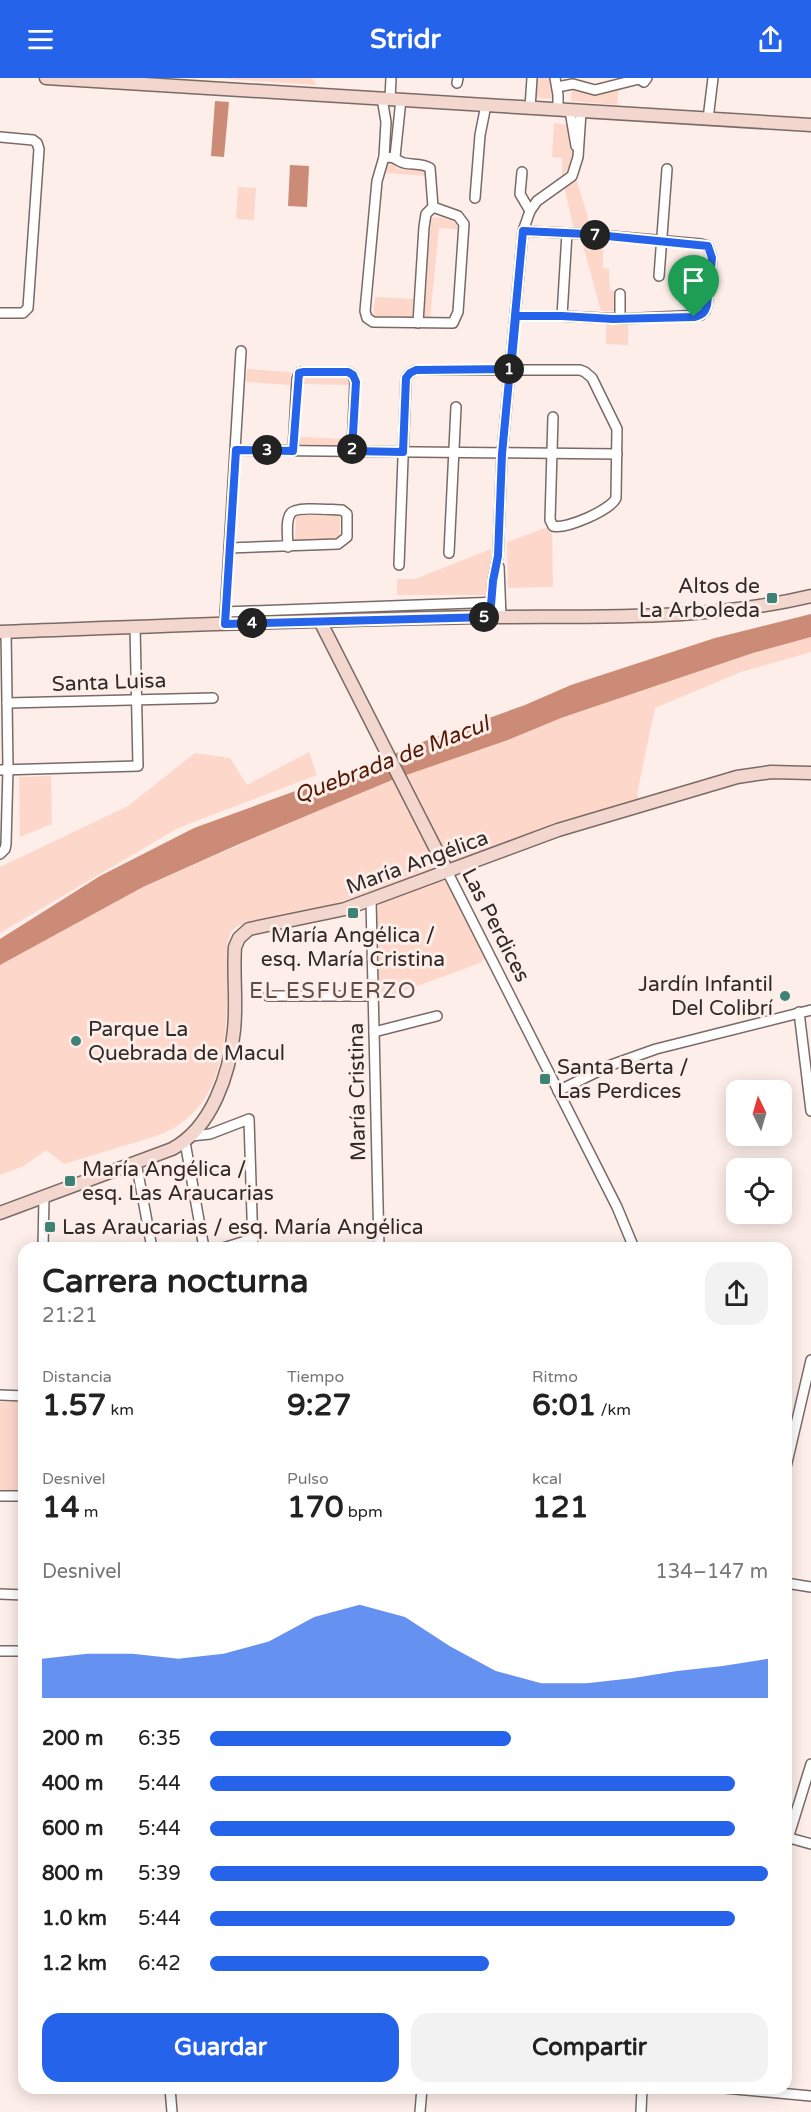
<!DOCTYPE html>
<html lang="es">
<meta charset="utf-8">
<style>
:root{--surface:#fff;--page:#f2f2f2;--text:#222;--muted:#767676;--accent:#2563eb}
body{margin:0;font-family:"Varela Round",sans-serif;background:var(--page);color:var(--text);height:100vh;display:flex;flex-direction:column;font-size:22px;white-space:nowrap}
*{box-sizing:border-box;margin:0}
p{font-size:20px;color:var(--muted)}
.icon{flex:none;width:33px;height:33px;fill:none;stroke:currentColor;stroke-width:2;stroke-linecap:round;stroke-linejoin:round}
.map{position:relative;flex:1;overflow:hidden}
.panel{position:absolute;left:18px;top:1164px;width:774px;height:852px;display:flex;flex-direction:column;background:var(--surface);border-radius:18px;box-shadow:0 3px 15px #0003}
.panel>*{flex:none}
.needle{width:39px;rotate:355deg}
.buttons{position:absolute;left:726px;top:1002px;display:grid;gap:12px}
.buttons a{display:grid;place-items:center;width:66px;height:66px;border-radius:12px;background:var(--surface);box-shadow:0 3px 15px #0003;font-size:30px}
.pin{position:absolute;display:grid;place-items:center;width:51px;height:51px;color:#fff;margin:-62px -26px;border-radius:50% 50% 50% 0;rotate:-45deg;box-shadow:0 0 6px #0007}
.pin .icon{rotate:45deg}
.km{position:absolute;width:30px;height:30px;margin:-15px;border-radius:50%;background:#222;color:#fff;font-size:16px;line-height:30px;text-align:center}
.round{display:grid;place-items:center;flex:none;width:63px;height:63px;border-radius:18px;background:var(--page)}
.overview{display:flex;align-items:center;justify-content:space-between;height:102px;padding:0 24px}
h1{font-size:33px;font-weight:700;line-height:45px}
.stats{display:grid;grid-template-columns:repeat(3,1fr);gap:9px;height:102px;padding:6px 24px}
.stats div{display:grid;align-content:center}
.stats b{font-size:30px;font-weight:700}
.stats small{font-size:16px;font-weight:400}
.stats p{font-size:16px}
.chart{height:168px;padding:12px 24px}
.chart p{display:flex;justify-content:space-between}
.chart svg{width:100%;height:108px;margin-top:6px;fill:var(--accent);opacity:.7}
.action{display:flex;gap:12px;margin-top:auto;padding:12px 24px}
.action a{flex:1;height:69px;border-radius:18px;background:var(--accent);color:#fff;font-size:24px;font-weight:700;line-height:69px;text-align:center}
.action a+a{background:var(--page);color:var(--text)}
ul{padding:0 24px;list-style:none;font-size:20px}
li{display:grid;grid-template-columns:96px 72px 1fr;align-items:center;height:45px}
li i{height:15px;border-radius:8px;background:var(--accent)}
header{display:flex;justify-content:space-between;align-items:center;height:78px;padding:0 24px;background:var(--accent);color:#fff;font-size:27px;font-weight:700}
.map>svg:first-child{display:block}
.green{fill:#fed7cb}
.water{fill:#cc8b77}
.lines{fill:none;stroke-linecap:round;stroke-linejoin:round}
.street-casing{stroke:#7a6a65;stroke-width:12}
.secondary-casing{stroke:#7a6a65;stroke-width:15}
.street{stroke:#fff;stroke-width:9}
.secondary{stroke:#f3d6cd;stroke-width:12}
.route-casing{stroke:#fff;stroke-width:12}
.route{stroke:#2563eb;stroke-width:8}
.poi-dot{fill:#3e8276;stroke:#fdeee9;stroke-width:2}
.labels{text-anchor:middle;stroke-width:6;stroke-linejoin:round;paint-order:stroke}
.poi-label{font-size:21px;fill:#302927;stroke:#fdeee9;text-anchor:start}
.street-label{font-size:21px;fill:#302927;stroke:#fdeee9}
.water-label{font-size:22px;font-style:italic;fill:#531904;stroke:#fdeee9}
.neighbourhood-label{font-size:22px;letter-spacing:1.5px;fill:#5d4e49;stroke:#fdeee9}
</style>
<header><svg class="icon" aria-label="menu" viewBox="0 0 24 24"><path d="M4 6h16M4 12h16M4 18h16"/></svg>Stridr<svg class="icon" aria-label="share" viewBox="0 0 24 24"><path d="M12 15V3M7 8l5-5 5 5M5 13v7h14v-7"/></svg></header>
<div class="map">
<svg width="811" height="2034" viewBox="0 0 811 2034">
<rect width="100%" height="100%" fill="#fdeee9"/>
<!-- green -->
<g class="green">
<polygon points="226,0 312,0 317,7 226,1"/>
<polygon points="538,0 551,0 554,12 554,21 536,20"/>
<polygon points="572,8 619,8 617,27 571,23"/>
<polygon points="554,45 569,47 575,81 562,99 562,80 552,79"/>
<polygon points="393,86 398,91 422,92 427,95 428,98 384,95 384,90 387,87"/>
<polygon points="576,100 592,153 574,151 564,109"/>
<polygon points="238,109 256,110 254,142 236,141"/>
<polygon points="439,139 456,144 458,151 439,150 430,241 424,240 431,140"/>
<polygon points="582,164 603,165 603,190 609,191 610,212 615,213 617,233 601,233"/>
<polygon points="375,219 414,221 412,242 373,240"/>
<polygon points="606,245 628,245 628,267 606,266"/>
<polygon points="247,291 291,294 290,307 246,304"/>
<polygon points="304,298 347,299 350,303 350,307 303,306"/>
<polygon points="300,359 346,361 346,365 343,368 299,367"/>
<polygon points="296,437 340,437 340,462 295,462"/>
<polygon points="548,449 552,453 553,509 508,510 507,464"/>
<polygon points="491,471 491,517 397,517 397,501 415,501"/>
<path d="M811,559v15l-70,20 -86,36 -18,86 2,6 -49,15 -151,56 -103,32 -99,23 -6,6 -4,12c-1,61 9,144 -50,182 -14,9 -31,13 -47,18 -22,7 -44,13 -66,20l-18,-14 -22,16 -24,9v-210l143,-78 137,-60 112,-47 116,-40 53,-22 192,-65z"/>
<polygon points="309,674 317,697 178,750 0,855 0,789 128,728 195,675 230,680 247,707"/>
<polygon points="51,698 52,746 20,759 19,699"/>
<polygon points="440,803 447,803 486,880 480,885 379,922 375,828 379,824"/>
<polygon points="0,1324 24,1324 24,1413 0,1412"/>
</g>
<!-- water -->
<g class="water">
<polygon points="215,23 229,24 224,79 211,78"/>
<polygon points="290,87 309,88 307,129 288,128"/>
<polygon points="811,536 811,559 753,575 561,640 508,662 392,702 237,767 143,809 0,887 0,861 100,798 194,750 375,684 425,663 525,627 571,607 715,560"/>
</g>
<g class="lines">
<defs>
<g id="street">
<polyline points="555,0 558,17 558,32"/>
<polyline points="457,5 458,0"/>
<polyline points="557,9 573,6 595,12 639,1 644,4 647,0"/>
<polyline points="382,20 386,44 384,79"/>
<polyline points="390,21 391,0"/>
<polyline points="530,30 532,0"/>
<polyline points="570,33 576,68"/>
<polyline points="708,41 713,0"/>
<polyline points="0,59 33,62 37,65 39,71 28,230 23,235 0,235"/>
<path d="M384,79c14,0 10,3 20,6 9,2 18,0 26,5l3,39 25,9 6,8 -6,88 -5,11 -80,-1 -6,-4 -2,-7 12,-130z"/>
<polyline points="395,79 401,21"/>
<polyline points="522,94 520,116 530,133"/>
<polyline points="475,120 480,57 486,27"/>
<polyline points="659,198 667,91"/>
<polyline points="620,216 620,241"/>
<polyline points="516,238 562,238 620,241 701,237 705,233 707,227 712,180 708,168 701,166 587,156 523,153"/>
<polyline points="562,238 567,155"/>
<polyline points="418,245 424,149 426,136 433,129"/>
<polyline points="236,372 617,376"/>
<polyline points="293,373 297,301 299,295 304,294 348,294 353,297 355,304 352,373"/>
<path d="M229,470l109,-4 9,-7v-23l-5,-4c-10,0 -46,-4 -51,3 -6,7 -3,25 -3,34"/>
<polyline points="449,475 456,329"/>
<path d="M399,487l7,-187 4,-5 6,-3h164l5,2 7,6 25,51 -1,69c-5,12 -51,32 -63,28l-3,-6 3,-103"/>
<polyline points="499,489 501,539"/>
<polyline points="225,534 500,524"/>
<polyline points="225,538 241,273"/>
<polyline points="490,539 493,503 498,478 502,376 523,153 530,133 537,123 572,98 578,79 581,34"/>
<polyline points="7,625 213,620"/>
<polyline points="0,692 138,688 135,549"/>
<polyline points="0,776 5,771 6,766 8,691 6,554"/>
<polyline points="447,793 617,1129 634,1170"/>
<polyline points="371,822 379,1170"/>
<polyline points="268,918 373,918"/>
<polyline points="799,934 811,1033"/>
<polyline points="374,954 437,938"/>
<polyline points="558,1013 611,987 656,971 811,932"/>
<polyline points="191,1058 210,1056 249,1041 253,1170"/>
<polyline points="185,1064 204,1170"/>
<polyline points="136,1084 152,1170"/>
<polyline points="43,1170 44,1119"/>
<polyline points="223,1170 252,1161"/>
<polyline points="0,1317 24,1318"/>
<polyline points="786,1389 811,1282"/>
<polyline points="0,1418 24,1418"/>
<polyline points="786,1505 811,1509"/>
<polyline points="0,1516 24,1517"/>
<polyline points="0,1573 24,1573"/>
<polyline points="786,1759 811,1766"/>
<polyline points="786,1767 811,1686"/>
<polyline points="170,2010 172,2034"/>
<polyline points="724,2010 811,2018"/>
<polyline points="420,2034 422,2010"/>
<polyline points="641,2034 642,2010"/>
</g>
<g id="secondary">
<polyline points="46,0 811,47"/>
<polyline points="320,543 447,793"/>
<path d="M0,554c163,-6 327,-13 490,-15 106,-1 217,4 321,-21"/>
<path d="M0,1135l172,-64c40,-21 58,-76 62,-119 3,-27 -1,-55 1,-83l4,-9 10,-9 96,-20 213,-79 179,-53 34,-5 40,1"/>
</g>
</defs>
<!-- street casing -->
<use href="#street" class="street-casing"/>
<!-- secondary casing -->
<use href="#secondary" class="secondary-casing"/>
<!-- street -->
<use href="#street" class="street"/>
<!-- secondary -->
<use href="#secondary" class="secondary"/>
</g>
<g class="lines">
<defs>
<path id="route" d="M694,239l-81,2 -51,-3h-46l-5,53 -95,1 -6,3 -4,5 -3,74 -51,-1 4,-69 -3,-7 -5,-3h-44l-5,1 -6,78 -57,-1 -11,174 265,-7 3,-36 5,-25 4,-102 21,-223 64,3 121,12 4,12 -5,47c-2,8 -5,10 -13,12"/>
</defs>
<!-- route casing -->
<use href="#route" class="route-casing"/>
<!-- route -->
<use href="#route" class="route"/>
</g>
<!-- markers -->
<g class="poi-dot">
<rect x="766" y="514" width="12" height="12" rx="3"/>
<rect x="347" y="829" width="12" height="12" rx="3"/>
<circle cx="785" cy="918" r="6"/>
<circle cx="76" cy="963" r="6"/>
<rect x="539" y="995" width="12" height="12" rx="3"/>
<rect x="64" y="1097" width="12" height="12" rx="3"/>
<rect x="44" y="1143" width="12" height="12" rx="3"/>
</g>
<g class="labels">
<!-- poi labels -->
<g class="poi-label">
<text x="760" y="515" text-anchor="end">Altos de<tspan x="760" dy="24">La Arboleda</tspan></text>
<text x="353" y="864" text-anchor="middle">María Angélica /<tspan x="353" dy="24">esq. María Cristina</tspan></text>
<text x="773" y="913" text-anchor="end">Jardín Infantil<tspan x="773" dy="24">Del Colibrí</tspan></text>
<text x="88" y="958">Parque La<tspan x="88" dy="24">Quebrada de Macul</tspan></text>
<text x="557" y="996">Santa Berta /<tspan x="557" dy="24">Las Perdices</tspan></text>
<text x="82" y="1098">María Angélica /<tspan x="82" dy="24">esq. Las Araucarias</tspan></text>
<text x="62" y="1156">Las Araucarias / esq. María Angélica</text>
</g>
<!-- street labels -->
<g class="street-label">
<text transform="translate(109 604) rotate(-2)" y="7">Santa Luisa</text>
<text transform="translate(417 784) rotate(-20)" y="7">María Angélica</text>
<text transform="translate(496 847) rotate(63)" y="7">Las Perdices</text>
<text transform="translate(357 1014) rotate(-91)" y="7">María Cristina</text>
</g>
<!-- water labels -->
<g class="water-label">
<text transform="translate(391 681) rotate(-21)" y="8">Quebrada de Macul</text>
</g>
<!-- neighbourhood labels -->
<g class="neighbourhood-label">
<text x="333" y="920">EL ESFUERZO</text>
</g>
</g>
</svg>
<div class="buttons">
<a><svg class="needle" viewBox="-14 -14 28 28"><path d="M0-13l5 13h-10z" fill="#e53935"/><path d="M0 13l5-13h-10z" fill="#767676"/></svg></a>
<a><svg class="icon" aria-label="locate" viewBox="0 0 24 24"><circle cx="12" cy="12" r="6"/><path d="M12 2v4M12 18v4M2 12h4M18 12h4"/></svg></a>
</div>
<div class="pin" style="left:694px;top:239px;background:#1e9e55"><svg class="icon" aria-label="arrive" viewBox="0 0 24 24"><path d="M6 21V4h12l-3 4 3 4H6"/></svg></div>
<b class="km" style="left:509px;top:291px">1</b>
<b class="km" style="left:352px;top:371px">2</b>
<b class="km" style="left:267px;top:372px">3</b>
<b class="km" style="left:252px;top:545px">4</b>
<b class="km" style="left:484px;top:539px">5</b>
<b class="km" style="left:595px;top:157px">7</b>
<section class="panel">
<div class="overview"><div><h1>Carrera nocturna</h1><p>21:21</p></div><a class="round"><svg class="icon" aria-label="share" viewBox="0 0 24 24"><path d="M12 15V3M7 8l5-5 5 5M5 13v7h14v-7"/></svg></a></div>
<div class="stats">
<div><p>Distancia</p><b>1.57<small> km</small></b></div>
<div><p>Tiempo</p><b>9:27</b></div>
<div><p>Ritmo</p><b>6:01<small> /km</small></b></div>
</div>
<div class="stats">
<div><p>Desnivel</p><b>14<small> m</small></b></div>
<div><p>Pulso</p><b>170<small> bpm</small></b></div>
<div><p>kcal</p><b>121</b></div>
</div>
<div class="chart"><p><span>Desnivel</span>134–147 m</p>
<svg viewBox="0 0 160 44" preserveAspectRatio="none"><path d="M0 44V28L10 26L20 26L30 28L40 26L50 21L60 11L70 6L80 11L90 23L100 33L110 38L120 38L130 36L140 33L150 31L160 28V44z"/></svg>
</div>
<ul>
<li><b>200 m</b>6:35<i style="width:54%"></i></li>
<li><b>400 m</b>5:44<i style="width:94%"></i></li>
<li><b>600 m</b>5:44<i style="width:94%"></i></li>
<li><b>800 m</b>5:39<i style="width:100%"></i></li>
<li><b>1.0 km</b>5:44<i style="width:94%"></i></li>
<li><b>1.2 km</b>6:42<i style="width:50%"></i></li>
</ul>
<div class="action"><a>Guardar</a><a>Compartir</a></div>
</section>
</div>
